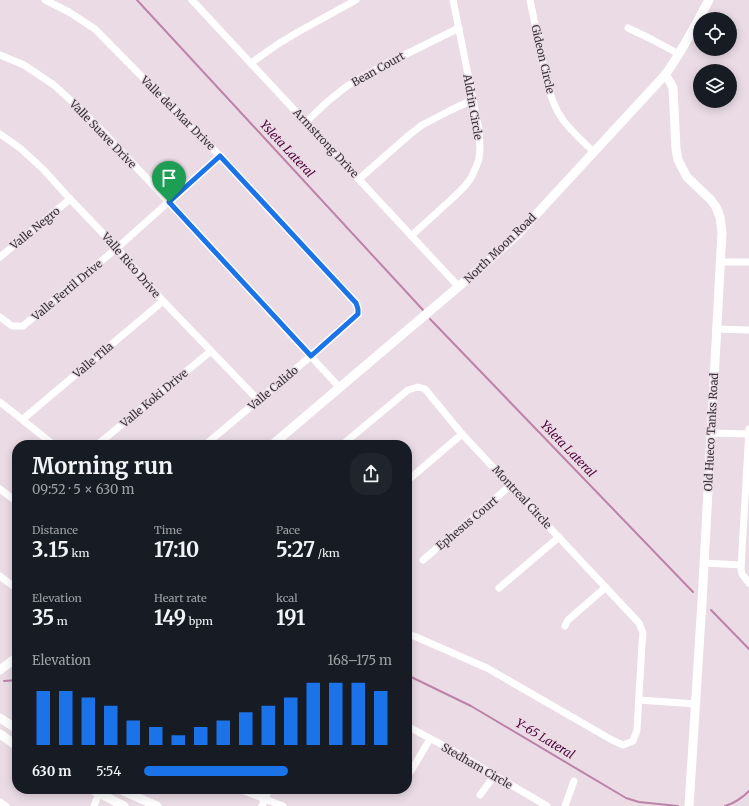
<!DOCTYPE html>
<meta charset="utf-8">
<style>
:root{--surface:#171b24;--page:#20242c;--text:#f1f3f6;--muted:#9ea1a6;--accent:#1a73e8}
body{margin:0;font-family:Merriweather,serif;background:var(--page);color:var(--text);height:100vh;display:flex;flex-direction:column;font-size:15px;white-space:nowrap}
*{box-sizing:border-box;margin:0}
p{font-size:13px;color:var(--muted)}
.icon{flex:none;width:22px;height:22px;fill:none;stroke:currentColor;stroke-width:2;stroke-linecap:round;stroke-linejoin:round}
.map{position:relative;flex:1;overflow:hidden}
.details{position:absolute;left:12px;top:440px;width:400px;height:354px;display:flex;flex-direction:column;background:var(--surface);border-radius:16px;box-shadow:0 2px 10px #0003}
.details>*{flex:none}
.tools{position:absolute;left:693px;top:12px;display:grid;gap:8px}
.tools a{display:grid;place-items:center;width:44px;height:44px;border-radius:50%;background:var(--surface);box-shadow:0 2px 10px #0003;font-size:20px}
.pin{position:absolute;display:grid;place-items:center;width:34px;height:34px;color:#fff;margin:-41px -17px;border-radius:50% 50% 50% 0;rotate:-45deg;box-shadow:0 0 4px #0007}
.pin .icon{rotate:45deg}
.round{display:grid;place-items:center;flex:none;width:42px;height:42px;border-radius:16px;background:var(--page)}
.headline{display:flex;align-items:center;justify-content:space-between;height:68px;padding:0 20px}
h1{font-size:22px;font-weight:700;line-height:30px}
.stats{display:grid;grid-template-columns:repeat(3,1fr);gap:6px;height:68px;padding:4px 20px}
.stats div{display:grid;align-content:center}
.stats b{font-size:20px;font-weight:700}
.stats small{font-size:11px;font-weight:400}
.stats p{font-size:11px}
.chart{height:112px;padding:8px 20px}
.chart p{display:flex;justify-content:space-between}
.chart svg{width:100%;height:72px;margin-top:4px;stroke:var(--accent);stroke-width:6}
ul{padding:0 20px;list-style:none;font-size:13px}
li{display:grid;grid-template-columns:64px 48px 1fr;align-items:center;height:30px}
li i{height:10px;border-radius:5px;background:var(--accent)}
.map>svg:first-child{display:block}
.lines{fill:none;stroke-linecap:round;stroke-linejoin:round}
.stream{stroke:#bd82a8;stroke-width:2}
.street{stroke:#fff;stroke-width:7}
.secondary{stroke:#fff;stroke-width:9}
.route-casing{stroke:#fff;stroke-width:8}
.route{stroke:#1a73e8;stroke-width:5}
.labels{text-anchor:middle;stroke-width:3;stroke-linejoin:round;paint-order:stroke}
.street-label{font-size:11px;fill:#383236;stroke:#eadbe4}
.water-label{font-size:12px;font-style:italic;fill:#4e043b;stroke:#eadbe4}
</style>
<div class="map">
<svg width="749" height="806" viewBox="0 0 749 806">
<rect width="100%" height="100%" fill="#eadbe4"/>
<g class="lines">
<!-- stream -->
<g class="stream">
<polyline points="137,0 423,310"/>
<polyline points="430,319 693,592"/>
<polyline points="711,610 749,649"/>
<polyline points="407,675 471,706 626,798 639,802 678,806"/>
<polyline points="4,681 17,680"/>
<path d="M725,806c10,-3 17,-8 24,-15"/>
</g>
<!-- street -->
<g class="street">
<polyline points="45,0 69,12 95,29 220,156 356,303 358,309 358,314 311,356 205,445"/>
<polyline points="192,0 459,287"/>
<path d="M530,0l16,77c3,15 8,31 17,43 9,12 20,22 31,32"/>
<polyline points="628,28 651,39 679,54"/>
<polyline points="0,55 24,65 54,85 80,109 102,131 169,202 340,388"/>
<polyline points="251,63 278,44 298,32 356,0"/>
<polyline points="306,122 327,102 347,86 380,67 459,28"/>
<polyline points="0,134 20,148 43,169 70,199 117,248 163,301 259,401"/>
<polyline points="359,179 408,136 422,125 451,110 472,100"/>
<polyline points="411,236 455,196 464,187 471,178 476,167 479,159 480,149 479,129 453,0"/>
<polyline points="0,257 70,199"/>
<polyline points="720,262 749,262"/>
<polyline points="0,317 12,326 23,326 117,248 220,156"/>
<polyline points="716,329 749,330"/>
<polyline points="0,402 54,445"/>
<polyline points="23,419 163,301"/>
<polyline points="749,429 741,569 742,574 749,583"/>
<polyline points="711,433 749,434"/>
<polyline points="97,445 211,351"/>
<polyline points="342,445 408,390 418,387 425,389 462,434 639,623 643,633 642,644 637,730 633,741 623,745 612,740 487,668 414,636 407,635"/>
<polyline points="407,481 462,434"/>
<polyline points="0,489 17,502"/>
<polyline points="423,560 511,485"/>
<polyline points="704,563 741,565"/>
<polyline points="0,576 17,589"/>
<polyline points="499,588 559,537"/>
<polyline points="565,626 568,620 606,587"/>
<polyline points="639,700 696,704"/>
<polyline points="407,726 450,749 547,806"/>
<polyline points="411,771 430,739"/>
<polyline points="239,789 283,806"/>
<polyline points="480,795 494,776"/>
<polyline points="0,802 6,806"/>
<polyline points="94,806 99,793"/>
<polyline points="262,806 269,789"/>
<polyline points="565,806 574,781"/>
</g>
<!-- secondary -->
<g class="secondary">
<polyline points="665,75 670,82 673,88 676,149 678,160 687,177 711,200 716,207 720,217 722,232 702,602 689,806"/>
<path d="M272,445l212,-180 35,-32 146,-158c17,-23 30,-50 44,-75"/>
<polyline points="0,670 17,657"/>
<polyline points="0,718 17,729"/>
<polyline points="0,734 17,746"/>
<polyline points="91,789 124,806"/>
<polyline points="119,789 157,806"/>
</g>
</g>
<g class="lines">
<defs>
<polygon id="route" points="220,156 356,303 358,309 358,314 311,356 169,202"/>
</defs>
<!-- route casing -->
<use href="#route" class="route-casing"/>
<!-- route -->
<use href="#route" class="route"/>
</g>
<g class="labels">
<!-- street labels -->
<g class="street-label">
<text transform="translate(543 59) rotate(77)" y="4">Gideon Circle</text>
<text transform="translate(378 69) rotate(-29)" y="4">Bean Court</text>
<text transform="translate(473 107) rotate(80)" y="4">Aldrin Circle</text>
<text transform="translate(178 113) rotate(45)" y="4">Valle del Mar Drive</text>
<text transform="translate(103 134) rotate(46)" y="4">Valle Suave Drive</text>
<text transform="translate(326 143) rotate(47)" y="4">Armstrong Drive</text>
<text transform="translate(35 228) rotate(-39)" y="4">Valle Negro</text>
<text transform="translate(500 248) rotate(-44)" y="4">North Moon Road</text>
<text transform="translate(131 265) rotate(49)" y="4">Valle Rico Drive</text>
<text transform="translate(67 290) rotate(-40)" y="4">Valle Fertil Drive</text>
<text transform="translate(93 360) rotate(-40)" y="4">Valle Tila</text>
<text transform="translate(273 388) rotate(-40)" y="4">Valle Calido</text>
<text transform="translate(154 398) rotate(-40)" y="4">Valle Koki Drive</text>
<text transform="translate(711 432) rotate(-87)" y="4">Old Hueco Tanks Road</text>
<text transform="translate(522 497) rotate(47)" y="4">Montreal Circle</text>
<text transform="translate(467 523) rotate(-40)" y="4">Ephesus Court</text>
<text transform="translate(477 766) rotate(30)" y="4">Stedham Circle</text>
</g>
<!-- water labels -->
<g class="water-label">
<text transform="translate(287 149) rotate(47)" y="4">Ysleta Lateral</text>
<text transform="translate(568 449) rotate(46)" y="4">Ysleta Lateral</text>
<text transform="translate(545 739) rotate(31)" y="4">Y-65 Lateral</text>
</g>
</g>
</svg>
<div class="tools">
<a><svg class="icon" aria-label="locate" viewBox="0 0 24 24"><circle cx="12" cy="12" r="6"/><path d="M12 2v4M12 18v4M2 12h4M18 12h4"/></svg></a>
<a><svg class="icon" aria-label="layers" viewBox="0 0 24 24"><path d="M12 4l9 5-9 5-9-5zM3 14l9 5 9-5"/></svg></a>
</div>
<div class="pin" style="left:169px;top:202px;background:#1e9e55"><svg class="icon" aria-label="arrive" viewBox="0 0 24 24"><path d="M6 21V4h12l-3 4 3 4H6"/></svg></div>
<section class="details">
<div class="headline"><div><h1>Morning run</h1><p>09:52 · 5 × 630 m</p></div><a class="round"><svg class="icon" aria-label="share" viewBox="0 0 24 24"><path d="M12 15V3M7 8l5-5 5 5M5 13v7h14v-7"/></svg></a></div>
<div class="stats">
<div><p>Distance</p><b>3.15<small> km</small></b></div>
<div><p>Time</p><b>17:10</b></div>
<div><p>Pace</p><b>5:27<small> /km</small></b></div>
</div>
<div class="stats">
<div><p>Elevation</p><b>35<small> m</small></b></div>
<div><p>Heart rate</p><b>149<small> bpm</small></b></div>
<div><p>kcal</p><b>191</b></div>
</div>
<div class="chart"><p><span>Elevation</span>168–175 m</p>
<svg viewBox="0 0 160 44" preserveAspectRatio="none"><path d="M5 44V11M15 44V11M25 44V15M35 44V20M45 44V29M55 44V33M65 44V38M75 44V33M85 44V29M95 44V24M105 44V20M115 44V15M125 44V6M135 44V6M145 44V6M155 44V11"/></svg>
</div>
<ul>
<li><b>630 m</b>5:54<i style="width:58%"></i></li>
</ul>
</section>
</div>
